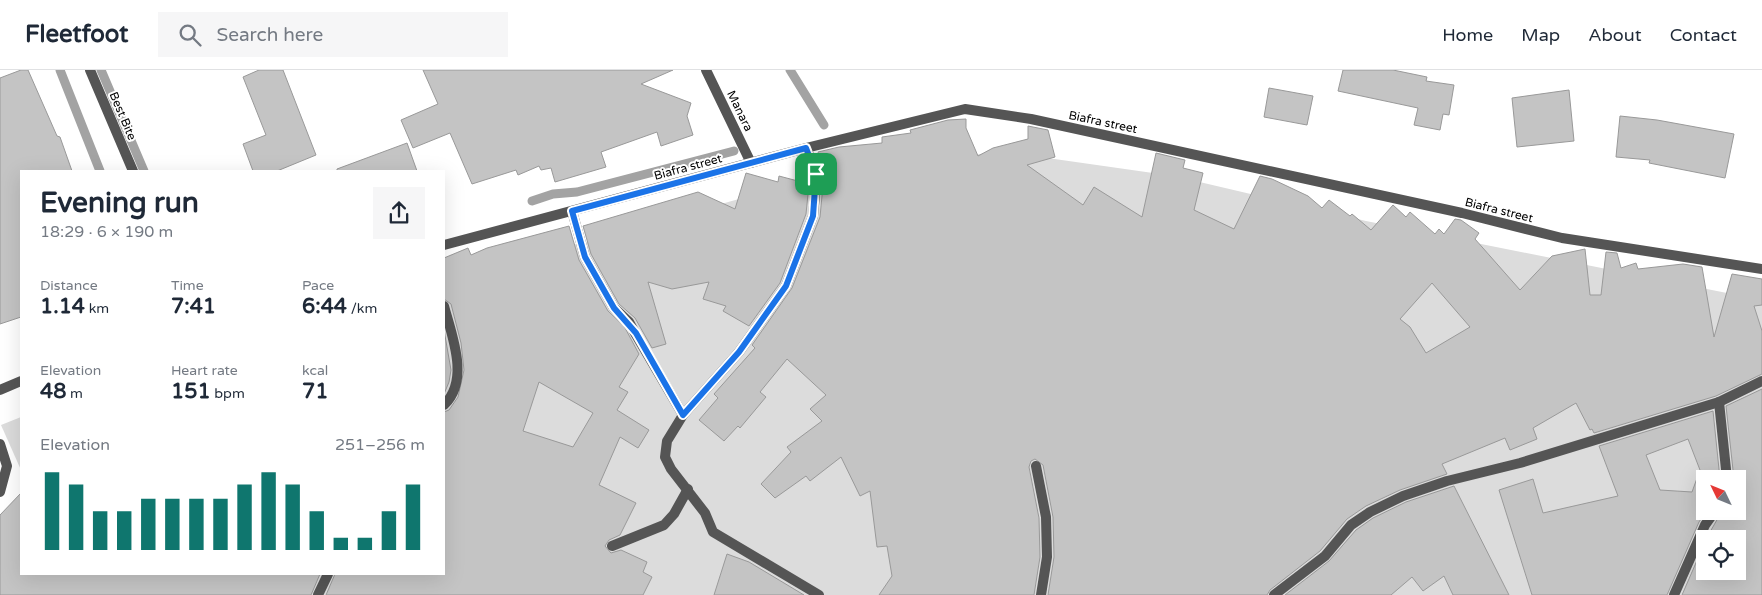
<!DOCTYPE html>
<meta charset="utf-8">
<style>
:root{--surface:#fff;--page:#f6f6f7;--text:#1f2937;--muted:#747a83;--line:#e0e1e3;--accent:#0f766e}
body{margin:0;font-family:"Varela Round",sans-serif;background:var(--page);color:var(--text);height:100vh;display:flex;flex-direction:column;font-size:19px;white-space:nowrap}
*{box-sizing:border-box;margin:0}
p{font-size:16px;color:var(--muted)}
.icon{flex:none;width:28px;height:28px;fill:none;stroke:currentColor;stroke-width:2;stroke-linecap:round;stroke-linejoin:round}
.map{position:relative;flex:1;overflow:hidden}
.panel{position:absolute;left:20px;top:100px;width:425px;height:405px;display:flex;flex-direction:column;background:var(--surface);border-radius:0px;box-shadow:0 5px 20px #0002}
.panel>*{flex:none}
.needle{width:32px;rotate:313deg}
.fabs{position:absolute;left:1696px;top:400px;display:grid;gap:10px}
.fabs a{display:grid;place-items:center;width:50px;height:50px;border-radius:0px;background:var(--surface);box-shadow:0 5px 20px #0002;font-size:25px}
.pin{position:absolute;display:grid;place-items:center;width:42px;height:42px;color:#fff;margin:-21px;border-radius:10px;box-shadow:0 2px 8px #0006}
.round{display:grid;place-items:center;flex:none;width:52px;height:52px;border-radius:0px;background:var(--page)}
.head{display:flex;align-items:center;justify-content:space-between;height:85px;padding:0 20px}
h1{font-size:28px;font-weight:700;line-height:38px}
.stats{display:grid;grid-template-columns:repeat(3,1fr);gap:8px;height:85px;padding:5px 20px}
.stats div{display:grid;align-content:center}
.stats b{font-size:21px;font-weight:700}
.stats small{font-size:14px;font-weight:400}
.stats p{font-size:14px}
.chart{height:140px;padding:10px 20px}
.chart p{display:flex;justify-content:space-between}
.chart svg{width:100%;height:90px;margin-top:5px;stroke:var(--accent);stroke-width:6}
header{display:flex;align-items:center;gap:30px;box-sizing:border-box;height:70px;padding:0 25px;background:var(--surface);border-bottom:1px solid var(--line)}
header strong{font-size:24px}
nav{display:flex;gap:28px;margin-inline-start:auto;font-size:18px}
.search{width:350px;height:45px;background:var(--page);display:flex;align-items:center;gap:12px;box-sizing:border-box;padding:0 18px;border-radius:0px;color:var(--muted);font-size:19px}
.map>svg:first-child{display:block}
.green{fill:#dcdcdc;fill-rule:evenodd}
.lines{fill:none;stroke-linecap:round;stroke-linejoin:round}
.stream{stroke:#a3a3a3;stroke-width:9}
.building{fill:#c4c4c4;stroke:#999;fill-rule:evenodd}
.street{stroke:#555;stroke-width:10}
.route-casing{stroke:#fff;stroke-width:10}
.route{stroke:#1a73e8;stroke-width:6}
.labels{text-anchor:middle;stroke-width:4;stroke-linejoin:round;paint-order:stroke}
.street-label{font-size:12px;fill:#000;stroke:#fff}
</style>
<header>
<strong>Fleetfoot</strong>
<div class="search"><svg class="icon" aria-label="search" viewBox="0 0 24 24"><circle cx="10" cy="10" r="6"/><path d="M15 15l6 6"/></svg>Search here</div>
<nav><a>Home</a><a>Map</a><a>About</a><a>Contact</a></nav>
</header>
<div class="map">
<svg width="1762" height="525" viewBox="0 0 1762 525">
<rect width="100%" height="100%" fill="#fff"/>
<!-- green -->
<g class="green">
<path d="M999,81l175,25 192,45 396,79v295h-1578l-27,-21h287v-299l141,-33 211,-59zM1705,409h33v32h-33zM1705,469h33v32h-33z"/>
<polygon points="21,347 21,400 1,355"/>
</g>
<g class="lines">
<!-- stream -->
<g class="stream">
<polyline points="60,0 100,101"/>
<polyline points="101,0 144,101"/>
<polyline points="790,0 824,55"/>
<polyline points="532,131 553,124 577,122 734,81"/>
</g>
</g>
<!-- building -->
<g class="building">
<polygon points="21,0 28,0 57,66 60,67 72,101 21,101 21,247 0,254 0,8"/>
<polygon points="259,0 283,0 316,85 277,101 253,101 243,74 266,65 243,7"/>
<polygon points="423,0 673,0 641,14 691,33 687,46 693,65 661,76 657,62 601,82 606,97 555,112 551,98 541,100 539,96 518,105 516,100 472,114 450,63 413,78 401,50 438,34"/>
<polygon points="1343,0 1393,0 1427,7 1426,11 1454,15 1449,45 1443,44 1440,60 1414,55 1418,38 1338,21"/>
<polygon points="1269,18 1313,26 1307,55 1264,47"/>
<polygon points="1569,20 1574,71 1517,77 1512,28"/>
<polygon points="1620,46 1657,50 1734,64 1725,108 1649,93 1650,90 1616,87"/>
<path d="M966,49v9l12,28 15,-8 35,-9v-13l20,4 7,27 -28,8 56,40 11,-18 48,30 14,-64 29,7 -2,8 20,5 -9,37 40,19 26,-53 12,3 36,17 14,12 7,-8 21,16 2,-2 19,16 22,-25 13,12 4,-5 25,22 4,-5 5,5 11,-15 6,1 18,13 -4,6 45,51 32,-34 33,-7 5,46h11l5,-43 11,1 4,15 15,-5 2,6 45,-5 19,3 12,70 18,-63 30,5v26l-8,1 8,25v43l-46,22 -122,37 -2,-4 -2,1 -14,-27 -43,25 4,11 -27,11 -5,-12 -63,26 5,10 -47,16 -34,16 -19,13 -27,32 -50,39 -3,5h-219l6,-38 -1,-40 -10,-52 -8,-6 -4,2 -2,6 10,51 1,39 -6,38h-155l13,-19 -5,-30 -10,1 -7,-56 -10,5 -19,-39 -31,24 -4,-5 -31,22 -14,-14 30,-32 -4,-5 35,-26 -12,-12 16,-14 -39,-36 -27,33 6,5 -26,31 -2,-2 -14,15 -25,-21 19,-22 -4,-4 41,-46 -3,-3 40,-57 28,-71 4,-42 -6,-23 21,-5 43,-4v-6l29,-4 -1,-3 38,-10zM1432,213l38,44 -44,26 -16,-26 -10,-8z"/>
<polygon points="407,73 417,101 337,101 337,99"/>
<polygon points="746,103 778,112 779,106 809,114 806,144 780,213 749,256 723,241 726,236 703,229 709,212 672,219 648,212 666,274 652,278 635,248 619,234 591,184 583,156 698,122 735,139"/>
<path d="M569,156l10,34 29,51 16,15 15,28 -20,33 9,5 -11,18 32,20 -11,18 -18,-11 -21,48 37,18 -16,32 -11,5 -4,6 6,7 10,-3 26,12 -4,10 9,5 -9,18h-317l9,-21h109v-162l5,-2 9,-13 6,-27 -3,-27 -10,-39 -7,-5v-41l24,-10 3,7 16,-7zM539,312l54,31 -20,34 -50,-16z"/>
<polygon points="444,260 451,300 449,312 444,324"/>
<polygon points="1762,319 1762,525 1682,525 1705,472 1705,501 1738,501 1738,469 1706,469 1722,441 1738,441 1738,409 1734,409 1726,336"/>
<path d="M1713,341l7,68h-15l1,32 -7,11 -32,73h-135l-33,-105 34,-11 10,34 75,-17 -19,-50zM1688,369l12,31 -8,22 -32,-2 -14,-35z"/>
<polygon points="1454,416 1509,525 1453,525 1444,506 1423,521 1412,507 1391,525 1285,525 1329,491 1356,460 1373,448 1406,432"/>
<polygon points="21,423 21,504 320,504 311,525 0,525 0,445"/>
<polygon points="727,484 749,492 804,525 714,525"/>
</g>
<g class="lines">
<!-- street -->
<g class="street">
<polyline points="90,0 133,101"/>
<polyline points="706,0 751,93"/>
<polyline points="806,78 817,104 813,146 786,216 739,282 683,345 667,371 665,387 671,399 705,443 713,462 819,525"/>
<polyline points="572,141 585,187 614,238 629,252 635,263 683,345"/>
<polyline points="444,175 806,78 965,39 1031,49 1462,143 1562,168 1762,199"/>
<path d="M444,236c8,30 26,74 0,99"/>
<polyline points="0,320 21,311"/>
<polyline points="1719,332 1727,409"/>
<polyline points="0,374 7,396 0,422"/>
<polyline points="1036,396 1046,447 1047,487 1041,525"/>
<polyline points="612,476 664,455 674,444 688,419"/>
<polyline points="318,525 328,504"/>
<polyline points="1274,525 1325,486 1351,455 1370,442 1403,426 1447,411 1520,393 1719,332 1762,311"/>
<polyline points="1674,525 1705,455 1715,441"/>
</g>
</g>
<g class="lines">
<defs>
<polygon id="route" points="806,78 816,104 813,146 786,216 739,282 683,345 636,263 614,238 585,187 572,141"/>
</defs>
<!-- route casing -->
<use href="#route" class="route-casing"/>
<!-- route -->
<use href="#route" class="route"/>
</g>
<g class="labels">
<!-- street labels -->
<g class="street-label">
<text transform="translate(740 41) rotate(64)" y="4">Manara</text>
<text transform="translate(123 46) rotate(67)" y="4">Best Bite</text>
<text transform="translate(1103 52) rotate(12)" y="4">Biafra street</text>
<text transform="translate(688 97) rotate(-15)" y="4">Biafra street</text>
<text transform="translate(1499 140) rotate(14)" y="4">Biafra street</text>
</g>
</g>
</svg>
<div class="fabs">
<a><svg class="needle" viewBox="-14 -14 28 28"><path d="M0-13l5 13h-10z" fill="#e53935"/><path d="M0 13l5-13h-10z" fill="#747a83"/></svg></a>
<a><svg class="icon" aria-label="locate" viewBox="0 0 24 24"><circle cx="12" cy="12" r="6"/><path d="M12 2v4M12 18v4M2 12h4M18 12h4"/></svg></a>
</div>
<div class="pin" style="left:816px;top:104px;background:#1e9e55"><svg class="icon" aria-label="arrive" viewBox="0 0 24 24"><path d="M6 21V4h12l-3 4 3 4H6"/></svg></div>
<section class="panel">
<div class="head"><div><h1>Evening run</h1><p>18:29 · 6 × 190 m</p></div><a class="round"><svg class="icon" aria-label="share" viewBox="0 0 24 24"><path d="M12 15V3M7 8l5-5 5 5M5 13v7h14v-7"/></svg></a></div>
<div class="stats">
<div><p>Distance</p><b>1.14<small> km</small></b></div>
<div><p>Time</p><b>7:41</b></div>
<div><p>Pace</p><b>6:44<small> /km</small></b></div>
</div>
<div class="stats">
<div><p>Elevation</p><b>48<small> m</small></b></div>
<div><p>Heart rate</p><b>151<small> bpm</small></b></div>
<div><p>kcal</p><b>71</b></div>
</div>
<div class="chart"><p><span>Elevation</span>251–256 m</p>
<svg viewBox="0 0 160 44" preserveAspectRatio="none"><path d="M5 44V6M15 44V12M25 44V25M35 44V25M45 44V19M55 44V19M65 44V19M75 44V19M85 44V12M95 44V6M105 44V12M115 44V25M125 44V38M135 44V38M145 44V25M155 44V12"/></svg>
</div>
</section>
</div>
